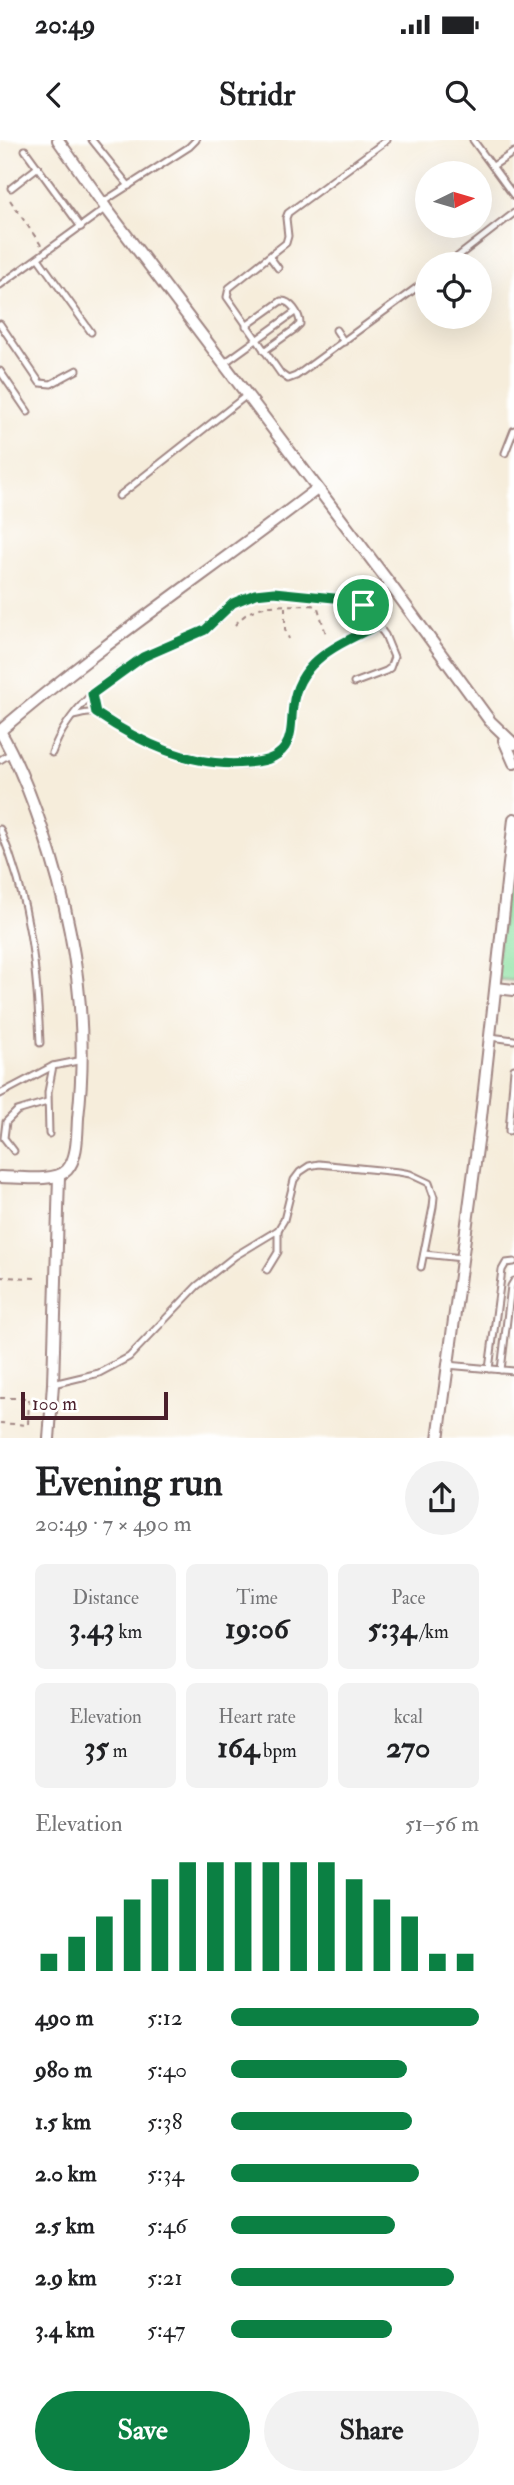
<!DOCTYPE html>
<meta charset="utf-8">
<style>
:root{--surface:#fff;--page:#f2f2f2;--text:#202124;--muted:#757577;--accent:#0b8043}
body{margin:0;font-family:"IM FELL Double Pica",serif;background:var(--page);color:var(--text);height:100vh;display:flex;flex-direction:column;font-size:26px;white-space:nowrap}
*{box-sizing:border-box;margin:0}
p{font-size:23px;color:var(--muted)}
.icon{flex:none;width:38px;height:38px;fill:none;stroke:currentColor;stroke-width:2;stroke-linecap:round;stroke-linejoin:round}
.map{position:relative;height:1298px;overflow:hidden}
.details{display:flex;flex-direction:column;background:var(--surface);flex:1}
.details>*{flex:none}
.needle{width:46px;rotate:85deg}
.buttons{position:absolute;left:415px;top:21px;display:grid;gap:14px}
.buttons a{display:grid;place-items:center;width:77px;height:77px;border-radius:50%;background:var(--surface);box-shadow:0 7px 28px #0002;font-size:35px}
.scale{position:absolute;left:21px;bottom:18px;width:147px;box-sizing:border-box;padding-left:7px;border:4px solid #4a1f2b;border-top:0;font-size:19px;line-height:24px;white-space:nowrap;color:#4a1f2b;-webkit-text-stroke:5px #fff;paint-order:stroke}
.pin{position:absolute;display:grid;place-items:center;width:60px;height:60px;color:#fff;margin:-30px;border:4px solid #fff;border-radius:50%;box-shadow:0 2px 7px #0007}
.round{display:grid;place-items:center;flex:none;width:74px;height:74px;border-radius:37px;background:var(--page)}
.headline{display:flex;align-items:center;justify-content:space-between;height:119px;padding:0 35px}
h1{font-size:38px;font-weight:800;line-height:52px}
.figures{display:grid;grid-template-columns:repeat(3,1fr);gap:10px;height:119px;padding:7px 35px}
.figures div{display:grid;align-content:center;border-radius:10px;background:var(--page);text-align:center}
.figures b{font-size:30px;font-weight:800}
.figures small{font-size:19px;font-weight:400}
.figures p{font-size:19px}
.chart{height:196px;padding:14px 35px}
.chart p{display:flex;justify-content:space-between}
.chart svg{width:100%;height:126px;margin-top:7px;stroke:var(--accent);stroke-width:6}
.button{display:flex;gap:14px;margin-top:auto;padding:14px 35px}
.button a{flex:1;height:80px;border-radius:42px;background:var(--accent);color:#fff;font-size:28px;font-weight:800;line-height:80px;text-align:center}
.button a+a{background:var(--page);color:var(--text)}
ul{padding:0 35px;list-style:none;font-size:23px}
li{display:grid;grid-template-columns:112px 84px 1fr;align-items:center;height:52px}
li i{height:18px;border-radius:9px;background:var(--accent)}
.status{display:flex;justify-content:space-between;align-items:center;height:49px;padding:0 35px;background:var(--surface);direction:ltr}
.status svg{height:19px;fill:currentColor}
header{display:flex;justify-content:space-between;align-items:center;height:91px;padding:0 35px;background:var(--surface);font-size:32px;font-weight:800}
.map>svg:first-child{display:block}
.green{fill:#8de1a2;stroke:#6c8066;stroke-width:2}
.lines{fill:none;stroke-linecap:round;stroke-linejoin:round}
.service-casing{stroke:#a08683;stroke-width:9}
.minor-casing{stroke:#a08683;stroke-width:14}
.path{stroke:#a08683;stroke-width:2;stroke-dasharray:5 5;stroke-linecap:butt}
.service{stroke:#fff;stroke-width:5}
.minor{stroke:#fff;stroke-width:10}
.route-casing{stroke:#fff;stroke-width:14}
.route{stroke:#0b8043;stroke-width:9}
</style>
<div class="status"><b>20:49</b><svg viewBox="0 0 49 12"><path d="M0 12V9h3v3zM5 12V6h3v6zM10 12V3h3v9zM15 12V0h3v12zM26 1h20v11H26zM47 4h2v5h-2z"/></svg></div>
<header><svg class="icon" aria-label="back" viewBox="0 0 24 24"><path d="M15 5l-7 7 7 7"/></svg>Stridr<svg class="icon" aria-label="search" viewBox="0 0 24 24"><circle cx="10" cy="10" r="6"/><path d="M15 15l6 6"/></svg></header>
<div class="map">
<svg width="514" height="1299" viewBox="0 0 514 1299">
<rect width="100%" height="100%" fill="#fff"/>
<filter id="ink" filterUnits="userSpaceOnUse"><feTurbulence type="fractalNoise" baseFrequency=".0143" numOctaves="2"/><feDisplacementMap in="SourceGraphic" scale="14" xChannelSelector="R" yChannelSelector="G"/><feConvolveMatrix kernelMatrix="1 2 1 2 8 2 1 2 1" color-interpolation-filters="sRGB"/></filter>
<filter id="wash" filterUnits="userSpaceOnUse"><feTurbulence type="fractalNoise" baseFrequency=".00686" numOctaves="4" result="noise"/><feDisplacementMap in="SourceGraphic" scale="28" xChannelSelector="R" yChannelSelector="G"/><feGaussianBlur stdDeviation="1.57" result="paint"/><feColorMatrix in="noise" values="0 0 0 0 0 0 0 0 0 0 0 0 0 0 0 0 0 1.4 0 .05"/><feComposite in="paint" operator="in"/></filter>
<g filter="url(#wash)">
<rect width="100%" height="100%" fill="#f6eddb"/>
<!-- green -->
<polygon class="green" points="514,689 514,841 494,839"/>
</g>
<g filter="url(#ink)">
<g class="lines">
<defs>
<g id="service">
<polyline points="92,0 129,46"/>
<polyline points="387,0 288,73 286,78 288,96 286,103 229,148 227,157 281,234 288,239 296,236 427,140"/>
<polyline points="473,0 514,56"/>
<polyline points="25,10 81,87"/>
<polyline points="493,26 514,12"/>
<polyline points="11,48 38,27"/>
<polyline points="103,62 189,7 196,0"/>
<polyline points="270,117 278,128"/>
<polyline points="38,118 91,192"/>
<polyline points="448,124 514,73"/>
<polyline points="0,145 106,68"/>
<polyline points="0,184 40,243 51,244 77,230"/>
<path d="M246,186l35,-25c9,-1 19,13 19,23l-5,5 -31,22"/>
<polyline points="336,190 344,202"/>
<polyline points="223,224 295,172"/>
<polyline points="0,231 28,272"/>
<polyline points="505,313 514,290"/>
<polyline points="119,356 247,255"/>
<polyline points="363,465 390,444"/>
<polyline points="92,554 96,573"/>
<path d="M73,576c6,-1 15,-4 21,-3 11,2 30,19 42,24 34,16 102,41 138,20 20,-12 16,-33 19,-53 1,-12 6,-24 14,-34 16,-23 47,-33 71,-45"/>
<path d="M52,613c15,-42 52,-74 90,-95 21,-12 44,-16 64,-29 19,-12 23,-28 47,-34 21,-5 86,0 107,7l25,33 9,22 -4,11 -4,3 -32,12"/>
<polyline points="0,620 13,612"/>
<path d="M0,689c30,71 37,138 40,214"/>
<polyline points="490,897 514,900"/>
<polyline points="0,954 53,926 83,920"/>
<polyline points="509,991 514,929"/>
<polyline points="49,994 48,952 53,926"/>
<polyline points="14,1011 4,998 6,982 17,971 47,962"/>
<polyline points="424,1114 462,1118"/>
<polyline points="267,1130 278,1112 278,1090"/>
<polyline points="447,1225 514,1231"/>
<polyline points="489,1229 502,1130 506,1123 514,1122"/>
<polyline points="501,1230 511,1146 514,1141"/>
<polyline points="53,1244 99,1233 129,1217 197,1146 235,1116 278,1090 284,1080 294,1040 300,1032 309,1026 319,1024 399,1032 410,1034 429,1043 434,1057 433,1067 421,1127"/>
</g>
<g id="minor">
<polyline points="58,0 106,68 390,444 490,581 514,604"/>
<path d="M0,591c19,33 32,67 44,103 31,92 45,187 34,284 -1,15 0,40 -11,52 -12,13 -50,7 -67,7"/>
<path d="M0,591c101,-87 212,-161 317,-242"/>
<polyline points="504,600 514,623"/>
<polyline points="496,848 514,850"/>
<polyline points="49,1299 53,1244 59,1036"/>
<polyline points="438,1299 480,986 514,679"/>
</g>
</defs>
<!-- service casing -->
<use href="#service" class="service-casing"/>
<!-- minor casing -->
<use href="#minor" class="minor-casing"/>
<!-- path -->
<g class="path">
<polyline points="10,60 41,105"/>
<polyline points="285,467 285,489 289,499"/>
<path d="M235,485c21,-26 47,-18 77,-20l6,3 8,26"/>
<polyline points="0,1137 37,1138"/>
<polyline points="0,1258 29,1258 28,1285 0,1283"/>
</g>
<!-- service -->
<use href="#service" class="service"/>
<!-- minor -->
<use href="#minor" class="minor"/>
</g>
</g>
<g class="lines" filter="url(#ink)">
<defs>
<path id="route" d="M274,452l80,8 9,5 15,20c-37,19 -80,34 -85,81 -2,13 0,29 -8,41 -9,13 -24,15 -39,16 -53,5 -107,-21 -150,-50l-4,-19 51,-37 62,-27 28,-27 22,-9z"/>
</defs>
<!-- route casing -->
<use href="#route" class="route-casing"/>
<!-- route -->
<use href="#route" class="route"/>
</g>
</svg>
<div class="buttons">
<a><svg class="needle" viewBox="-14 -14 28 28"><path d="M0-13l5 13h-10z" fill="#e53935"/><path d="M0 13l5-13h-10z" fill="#757577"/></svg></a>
<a><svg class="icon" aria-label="locate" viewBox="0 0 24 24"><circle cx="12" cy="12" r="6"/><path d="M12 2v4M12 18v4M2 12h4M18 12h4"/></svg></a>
</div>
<div class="scale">100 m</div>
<div class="pin" style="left:363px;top:465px;background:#1e9e55"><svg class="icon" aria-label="arrive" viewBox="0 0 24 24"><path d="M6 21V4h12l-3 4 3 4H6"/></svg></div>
</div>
<section class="details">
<div class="headline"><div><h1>Evening run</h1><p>20:49 · 7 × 490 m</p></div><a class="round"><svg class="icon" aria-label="share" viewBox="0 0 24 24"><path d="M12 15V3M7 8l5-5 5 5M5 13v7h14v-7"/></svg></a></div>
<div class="figures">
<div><p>Distance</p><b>3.43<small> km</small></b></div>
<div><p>Time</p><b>19:06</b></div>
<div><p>Pace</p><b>5:34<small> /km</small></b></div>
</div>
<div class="figures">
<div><p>Elevation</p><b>35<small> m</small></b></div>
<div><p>Heart rate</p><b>164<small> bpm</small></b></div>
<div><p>kcal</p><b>270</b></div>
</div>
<div class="chart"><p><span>Elevation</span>51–56 m</p>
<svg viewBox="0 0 160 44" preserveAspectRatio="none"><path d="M5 44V38M15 44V32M25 44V25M35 44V19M45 44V12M55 44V6M65 44V6M75 44V6M85 44V6M95 44V6M105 44V6M115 44V12M125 44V19M135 44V25M145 44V38M155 44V38"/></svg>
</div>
<ul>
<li><b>490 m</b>5:12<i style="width:100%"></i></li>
<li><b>980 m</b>5:40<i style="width:71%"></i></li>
<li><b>1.5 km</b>5:38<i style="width:73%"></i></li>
<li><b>2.0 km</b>5:34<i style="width:76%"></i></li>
<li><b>2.5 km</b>5:46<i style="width:66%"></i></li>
<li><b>2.9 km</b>5:21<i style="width:90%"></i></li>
<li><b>3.4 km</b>5:47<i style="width:65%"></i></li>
</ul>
<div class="button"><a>Save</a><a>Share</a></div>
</section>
